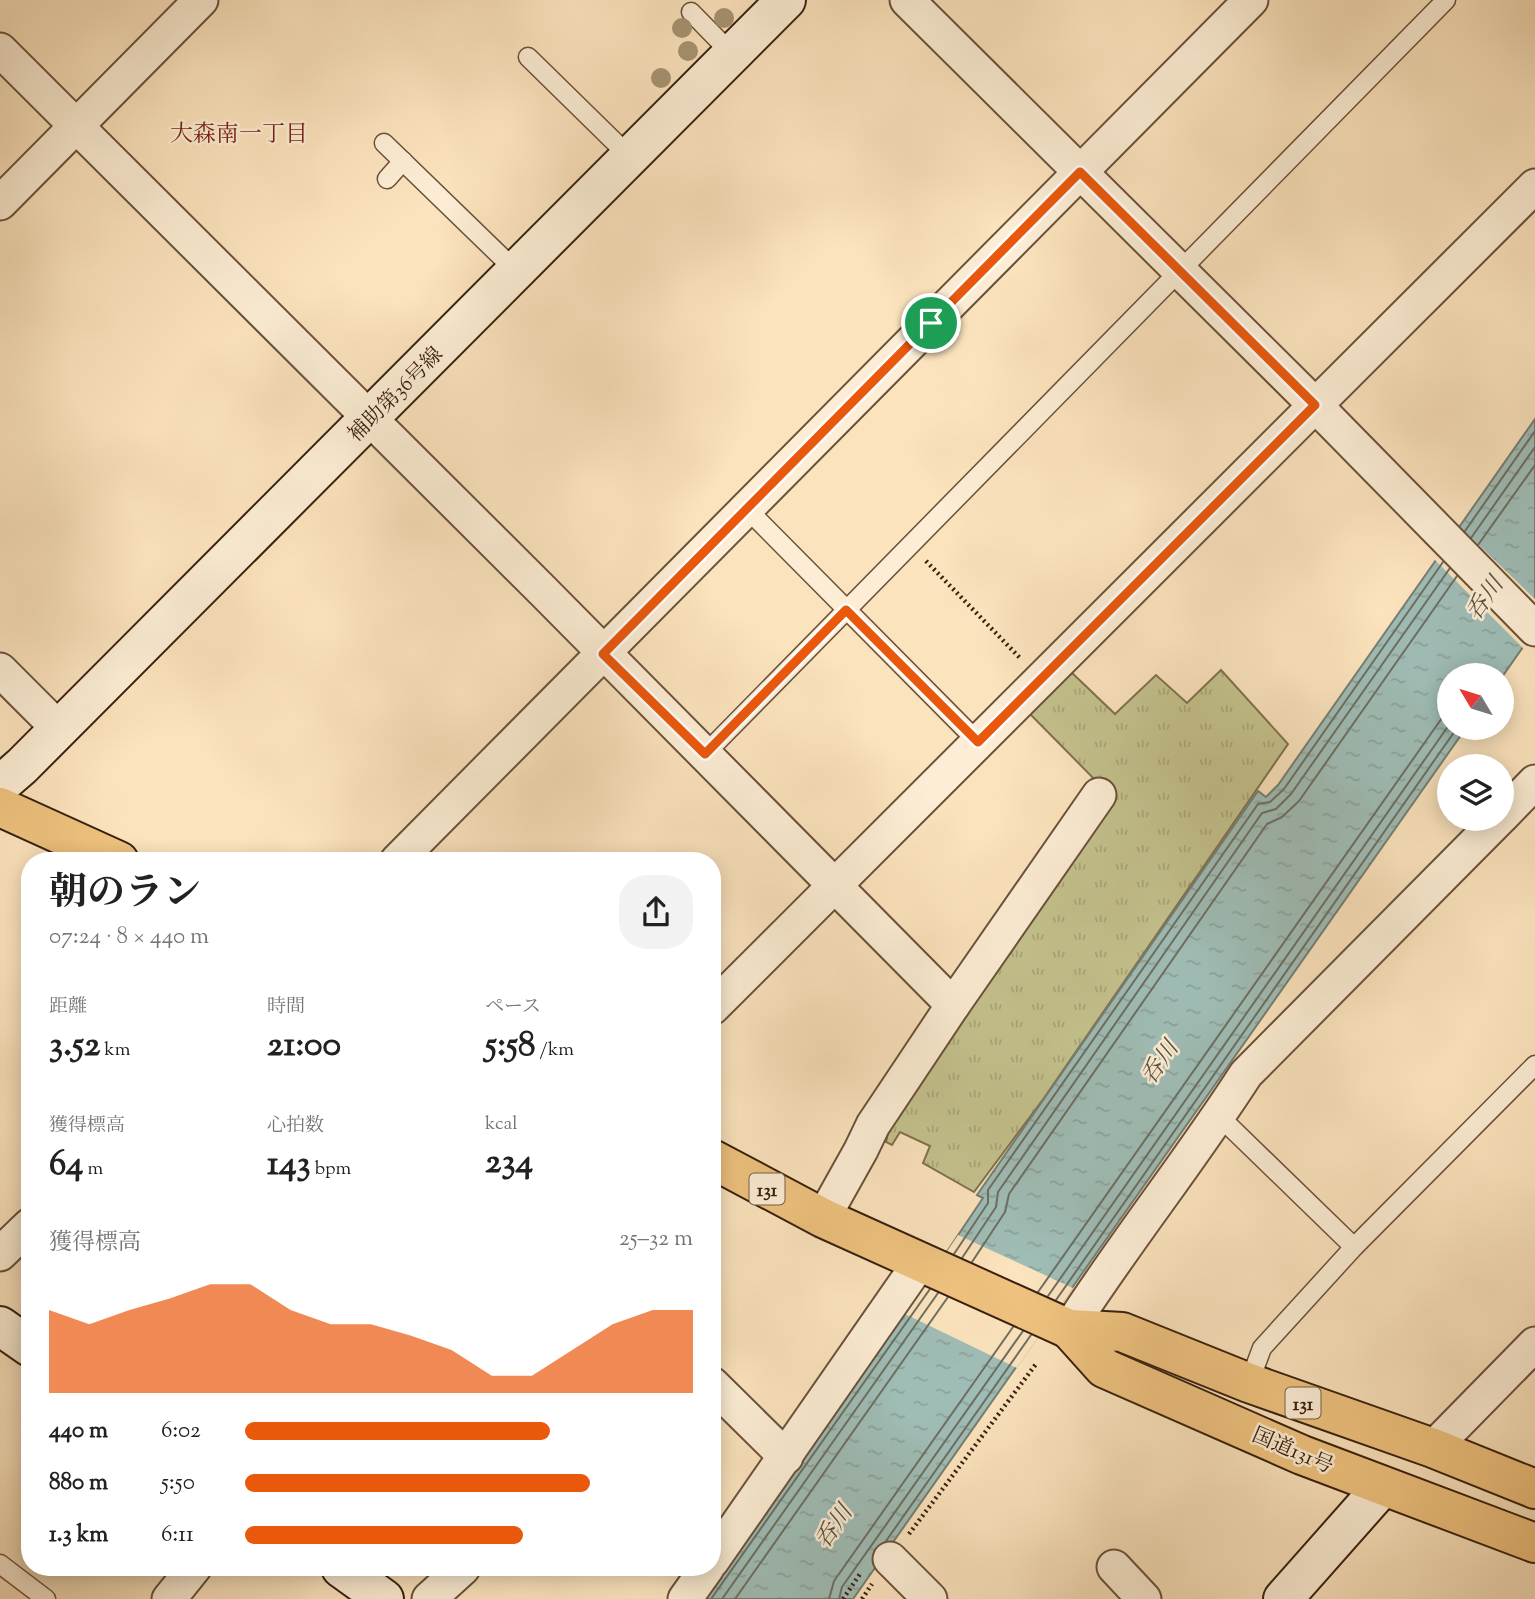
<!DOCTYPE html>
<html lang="ja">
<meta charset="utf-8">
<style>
:root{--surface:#fff;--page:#f2f2f2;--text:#222;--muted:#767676;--accent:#ea580c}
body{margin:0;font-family:"Sorts Mill Goudy","Noto Serif JP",serif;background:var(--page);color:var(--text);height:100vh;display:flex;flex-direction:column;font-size:26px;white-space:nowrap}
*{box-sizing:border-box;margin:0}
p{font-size:23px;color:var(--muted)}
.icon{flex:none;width:38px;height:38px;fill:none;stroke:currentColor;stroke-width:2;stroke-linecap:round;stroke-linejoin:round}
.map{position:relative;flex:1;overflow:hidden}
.sheet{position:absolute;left:21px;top:852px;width:700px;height:724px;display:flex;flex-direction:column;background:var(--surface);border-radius:28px;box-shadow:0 4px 18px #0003}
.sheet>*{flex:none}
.needle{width:46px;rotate:308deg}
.controls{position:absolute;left:1437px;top:663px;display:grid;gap:14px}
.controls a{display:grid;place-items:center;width:77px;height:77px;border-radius:50%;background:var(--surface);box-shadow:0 4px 18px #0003;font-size:35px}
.pin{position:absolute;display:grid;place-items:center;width:60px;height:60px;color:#fff;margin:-30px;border:4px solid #fff;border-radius:50%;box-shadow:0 2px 7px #0007}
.round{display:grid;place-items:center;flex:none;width:74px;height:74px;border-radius:28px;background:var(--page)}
.summary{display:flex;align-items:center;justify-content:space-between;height:119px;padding:0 28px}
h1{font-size:38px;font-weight:700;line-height:52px}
.stats{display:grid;grid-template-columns:repeat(3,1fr);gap:10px;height:119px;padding:7px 28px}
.stats div{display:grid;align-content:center}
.stats b{font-size:35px;font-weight:700}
.stats small{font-size:19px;font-weight:400}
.stats p{font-size:19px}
.chart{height:196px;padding:14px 28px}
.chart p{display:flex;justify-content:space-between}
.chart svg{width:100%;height:126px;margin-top:7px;fill:var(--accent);opacity:.7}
ul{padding:0 28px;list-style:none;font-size:23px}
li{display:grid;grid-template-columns:112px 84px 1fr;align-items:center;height:52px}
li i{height:18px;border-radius:9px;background:var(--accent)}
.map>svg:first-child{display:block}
.park{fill:url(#park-tufts);stroke:#7e714e;stroke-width:2}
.water{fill:url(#water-ripples);stroke:#767e73;stroke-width:2}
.pier{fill:#fbe3bd}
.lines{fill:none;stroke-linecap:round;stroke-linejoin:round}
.shore{stroke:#6c6e62;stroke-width:2}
.lane-casing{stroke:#6a513a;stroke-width:21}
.street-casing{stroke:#6a513a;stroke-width:37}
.secondary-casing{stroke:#39200e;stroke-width:42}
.highway-casing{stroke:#39200e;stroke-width:42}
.path{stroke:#39200e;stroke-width:4.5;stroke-dasharray:2 3.5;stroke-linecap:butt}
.lane{stroke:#fcedd4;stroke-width:18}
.street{stroke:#fcedd4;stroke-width:33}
.secondary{stroke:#fcedd4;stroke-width:38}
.highway{stroke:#eec27e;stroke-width:38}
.tree{fill:#a79372}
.route-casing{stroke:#fff;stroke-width:14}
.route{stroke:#ea580c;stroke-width:9}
.labels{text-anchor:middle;stroke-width:5;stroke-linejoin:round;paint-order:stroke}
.shield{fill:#fcedd4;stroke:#745e49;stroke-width:2}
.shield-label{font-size:19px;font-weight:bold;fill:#39200e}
.street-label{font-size:21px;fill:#39200e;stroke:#fcedd4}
.neighbourhood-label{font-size:23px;fill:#7a1f14;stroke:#fcedd4}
.water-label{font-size:23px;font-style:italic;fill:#584f40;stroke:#fcedd4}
</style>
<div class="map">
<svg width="1535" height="1599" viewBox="0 0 1535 1599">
<defs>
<pattern id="park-tufts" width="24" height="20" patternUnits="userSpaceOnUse" patternTransform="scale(1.75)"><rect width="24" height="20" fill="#c4c28d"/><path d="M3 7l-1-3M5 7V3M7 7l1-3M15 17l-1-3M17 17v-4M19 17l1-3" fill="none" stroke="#a9a678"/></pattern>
<pattern id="water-ripples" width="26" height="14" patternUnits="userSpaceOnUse" patternTransform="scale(1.75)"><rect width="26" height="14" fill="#9fbdb6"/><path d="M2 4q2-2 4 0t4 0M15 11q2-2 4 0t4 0" fill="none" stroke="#8aa29b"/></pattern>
</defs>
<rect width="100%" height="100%" fill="#fbe3bd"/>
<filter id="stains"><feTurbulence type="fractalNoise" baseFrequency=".00286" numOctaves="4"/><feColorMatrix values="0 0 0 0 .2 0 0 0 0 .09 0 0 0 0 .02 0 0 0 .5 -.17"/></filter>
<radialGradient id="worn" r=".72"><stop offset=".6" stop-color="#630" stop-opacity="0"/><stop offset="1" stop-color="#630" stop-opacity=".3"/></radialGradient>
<!-- park -->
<polygon class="park" points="1069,670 1115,714 1156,675 1187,703 1221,670 1288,744 1044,1098 974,1192 923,1163 930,1146 900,1132 892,1145 886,1142 891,1119 1112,797 1028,712"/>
<!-- water -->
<polygon class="water" points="1535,419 1535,630 1502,677 1502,676 1449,676 1449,728 1466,728 853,1599 703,1599 905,1314 983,1198 977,1195 1258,791 1266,797 1278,785"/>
<!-- pier -->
<g class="pier">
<polygon points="1457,524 1535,599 1535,636 1525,650 1433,558"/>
<polygon points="958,1235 1073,1288 1017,1368 905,1314"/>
</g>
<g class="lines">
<!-- shore -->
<g class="shore">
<polyline points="1465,531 1535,431"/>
<polyline points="1471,538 1535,447"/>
<polyline points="1478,545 1535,465"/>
<polyline points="954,1254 988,1203 988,1190 1258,804 1270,802 1284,789 1443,562"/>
<polyline points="962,1258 996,1207 998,1192 1262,813 1276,809 1291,794 1450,568"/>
<polyline points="972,1262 1005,1212 1009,1194 1267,824 1282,817 1299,801 1457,576"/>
<polyline points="1038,1292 1449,708"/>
<polyline points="1048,1296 1449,725"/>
<polyline points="1056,1300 1457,728"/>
<polyline points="886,1541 1031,1335"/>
<polyline points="711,1599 930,1289"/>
<polyline points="722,1599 938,1293"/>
<polyline points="735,1599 948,1297"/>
<polyline points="829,1599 834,1581 1013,1327"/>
<polyline points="839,1599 842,1587 1023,1331"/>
</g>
<defs>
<g id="lane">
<polyline points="691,12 732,54"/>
<polyline points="528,57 630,157"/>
<polyline points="384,143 517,272"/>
<polyline points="387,179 403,161"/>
<polyline points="747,509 978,742"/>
<polyline points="705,754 1446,0"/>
<polyline points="1219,1116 1354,1247"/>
<polyline points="1249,1383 1262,1348 1354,1247 1535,1065"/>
<polyline points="0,1564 46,1599"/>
</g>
<g id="street">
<polyline points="907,0 1315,405 1535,629"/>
<polyline points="0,50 542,590 953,1005 873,1125 861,1150 823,1218"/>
<polyline points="0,203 201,0"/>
<polyline points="0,670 59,729"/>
<polyline points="1502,816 1535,782"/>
<polyline points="397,861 1251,0"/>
<polyline points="953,1005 1099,795"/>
<polyline points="712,1008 1535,186"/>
<polyline points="0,1254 30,1225"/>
<path d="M1069,1329c56,-87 121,-168 177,-255l253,-255"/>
<polyline points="712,1384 786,1457"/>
<polyline points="1433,1448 1535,1344"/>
<polyline points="890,1559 930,1599"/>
<polyline points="712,1561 920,1262"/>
<polyline points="1114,1567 1144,1599"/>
<polyline points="169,1599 194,1568"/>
<polyline points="429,1599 463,1568"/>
<polyline points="685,1599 707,1568"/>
</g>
<g id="secondary">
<polyline points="0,785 22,766 786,0"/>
<polyline points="0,1326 30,1347"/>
<polyline points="341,1568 384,1599"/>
<polyline points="1283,1599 1383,1486"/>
</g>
<g id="highway">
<polyline points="0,807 119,861"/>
<polyline points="712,1159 823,1218 1069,1329 1122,1332 1249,1383 1433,1448 1535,1489"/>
<polyline points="1069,1329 1104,1368 1302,1455 1535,1543"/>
</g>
</defs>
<!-- lane casing -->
<use href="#lane" class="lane-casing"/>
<!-- street casing -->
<use href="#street" class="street-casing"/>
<!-- secondary casing -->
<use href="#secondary" class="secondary-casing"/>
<!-- highway casing -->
<use href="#highway" class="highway-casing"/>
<!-- path -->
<g class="path">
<polyline points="926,561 1020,658"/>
<polyline points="909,1534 1036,1364"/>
<polyline points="843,1599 860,1574"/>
<polyline points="862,1599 872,1584"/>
</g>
<!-- lane -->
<use href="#lane" class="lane"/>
<!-- street -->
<use href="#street" class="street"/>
<!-- secondary -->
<use href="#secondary" class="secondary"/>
<!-- highway -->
<use href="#highway" class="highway"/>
</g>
<!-- trees -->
<g class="tree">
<circle cx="724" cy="18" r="10"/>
<circle cx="682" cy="28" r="10"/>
<circle cx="688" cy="51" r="10"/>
<circle cx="661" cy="78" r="10"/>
</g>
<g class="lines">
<defs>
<polygon id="route" points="1080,172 1315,405 978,742 846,610 705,754 603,654"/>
</defs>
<!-- route casing -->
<use href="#route" class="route-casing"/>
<!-- route -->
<use href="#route" class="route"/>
</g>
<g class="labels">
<!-- shield labels -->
<g class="shield">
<rect x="749.5" y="1173.5" width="35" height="31" rx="5"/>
<rect x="1285.5" y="1387.5" width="35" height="31" rx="5"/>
</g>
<g class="shield-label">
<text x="767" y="1196">131</text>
<text x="1303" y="1410">131</text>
</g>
<!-- street labels -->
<g class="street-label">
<text transform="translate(395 394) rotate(-45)" y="7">補助第36号線</text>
<text transform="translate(1293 1450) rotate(23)" y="7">国道131号</text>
</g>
<!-- neighbourhood labels -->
<g class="neighbourhood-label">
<text x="239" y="141">大森南一丁目</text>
</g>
<!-- water labels -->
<g class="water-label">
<text transform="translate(1484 598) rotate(-55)" y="8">呑川</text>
<text transform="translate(1159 1062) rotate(-55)" y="8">呑川</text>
<text transform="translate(833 1526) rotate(-55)" y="8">呑川</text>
</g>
</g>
<rect width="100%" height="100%" filter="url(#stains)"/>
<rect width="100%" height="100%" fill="url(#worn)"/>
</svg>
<div class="controls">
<a><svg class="needle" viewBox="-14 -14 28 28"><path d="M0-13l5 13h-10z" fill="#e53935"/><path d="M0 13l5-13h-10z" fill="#767676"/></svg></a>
<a><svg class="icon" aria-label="layers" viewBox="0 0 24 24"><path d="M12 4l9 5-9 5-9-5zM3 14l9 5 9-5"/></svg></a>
</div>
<div class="pin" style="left:931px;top:323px;background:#1e9e55"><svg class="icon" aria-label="arrive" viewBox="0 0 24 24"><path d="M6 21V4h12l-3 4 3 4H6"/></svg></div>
<section class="sheet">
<div class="summary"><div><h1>朝のラン</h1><p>07:24 · 8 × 440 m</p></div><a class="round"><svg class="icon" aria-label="share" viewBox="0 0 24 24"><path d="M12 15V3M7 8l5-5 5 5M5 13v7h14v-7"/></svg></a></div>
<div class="stats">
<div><p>距離</p><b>3.52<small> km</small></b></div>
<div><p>時間</p><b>21:00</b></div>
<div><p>ペース</p><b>5:58<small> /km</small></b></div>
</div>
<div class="stats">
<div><p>獲得標高</p><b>64<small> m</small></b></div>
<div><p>心拍数</p><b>143<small> bpm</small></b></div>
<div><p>kcal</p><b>234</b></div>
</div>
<div class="chart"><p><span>獲得標高</span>25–32 m</p>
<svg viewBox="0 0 160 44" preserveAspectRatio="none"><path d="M0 44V15L10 20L20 15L30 11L40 6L50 6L60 15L70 20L80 20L90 24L100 29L110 38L120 38L130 29L140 20L150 15L160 15V44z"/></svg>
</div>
<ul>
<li><b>440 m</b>6:02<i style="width:68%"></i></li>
<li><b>880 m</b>5:50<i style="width:77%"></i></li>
<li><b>1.3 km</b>6:11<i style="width:62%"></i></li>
</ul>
</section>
</div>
